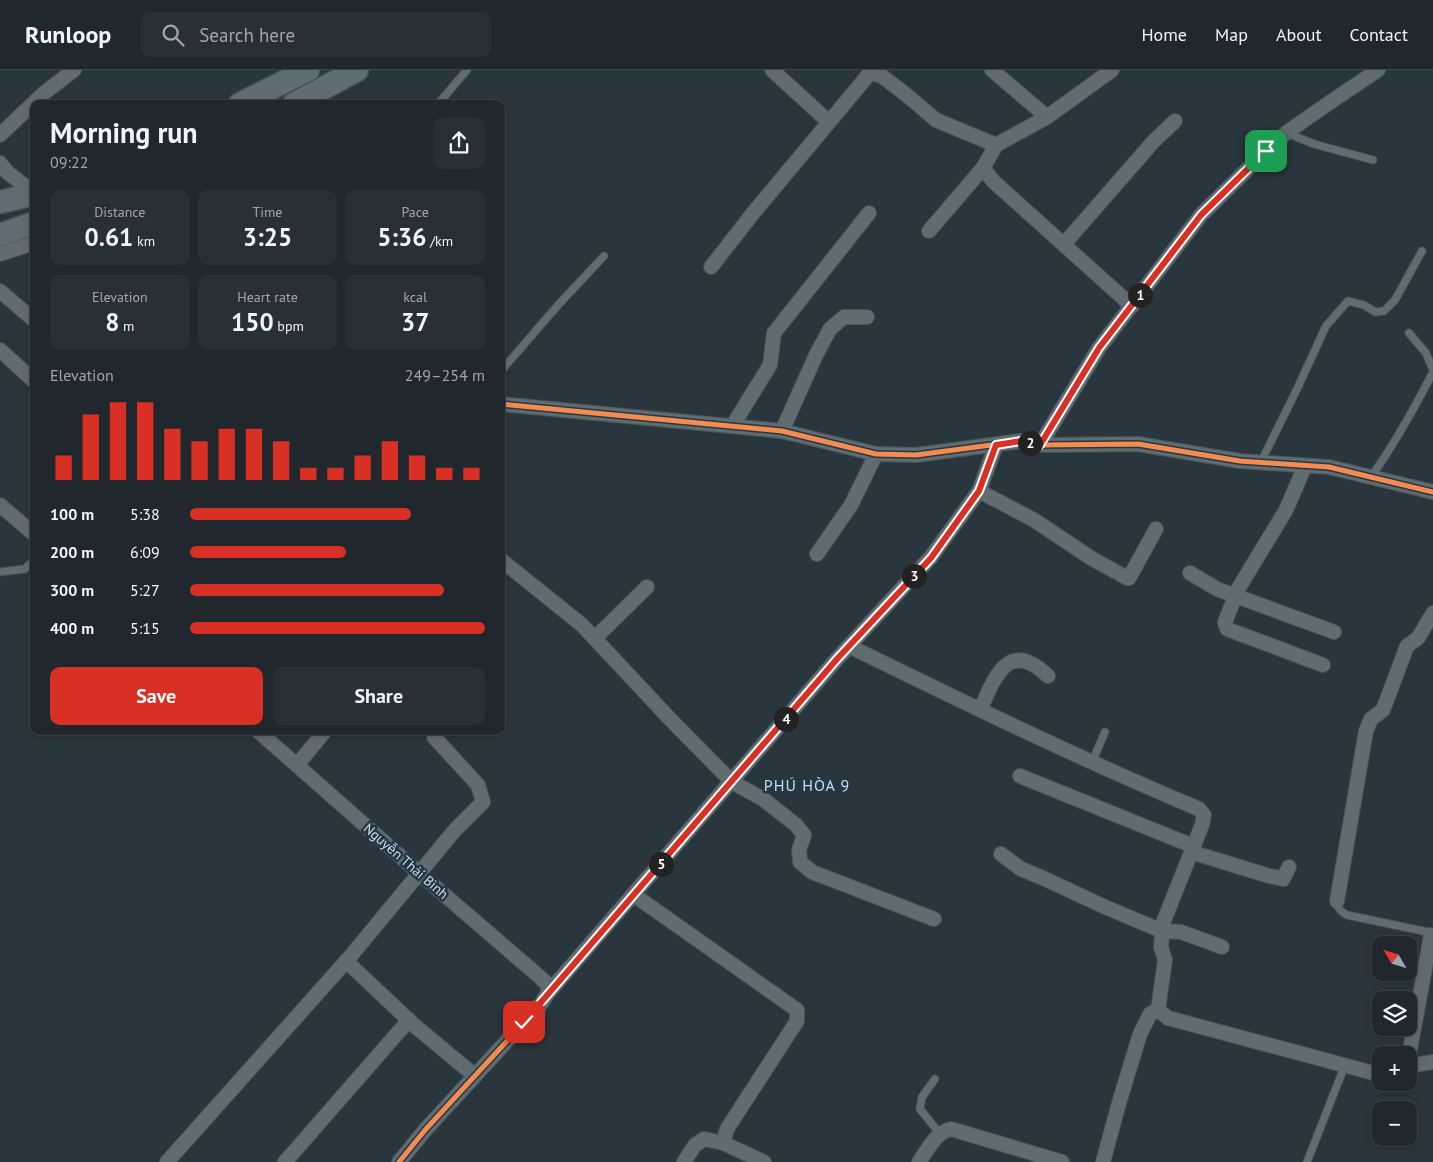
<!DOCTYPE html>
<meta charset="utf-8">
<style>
:root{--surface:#20282e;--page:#283036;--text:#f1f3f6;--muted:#a2a6aa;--line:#3d444a;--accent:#d93025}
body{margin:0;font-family:"PT Sans",sans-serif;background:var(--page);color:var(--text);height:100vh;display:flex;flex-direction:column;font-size:19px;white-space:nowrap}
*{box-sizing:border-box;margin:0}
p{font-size:16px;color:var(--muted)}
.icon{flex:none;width:28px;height:28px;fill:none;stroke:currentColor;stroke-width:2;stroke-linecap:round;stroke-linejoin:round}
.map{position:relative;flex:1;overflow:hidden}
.details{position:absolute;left:30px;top:30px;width:475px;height:635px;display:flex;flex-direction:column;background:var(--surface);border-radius:10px;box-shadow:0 2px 8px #0003,0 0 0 1px var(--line)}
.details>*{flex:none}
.needle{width:32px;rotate:309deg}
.tools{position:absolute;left:1372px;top:866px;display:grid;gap:10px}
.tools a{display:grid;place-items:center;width:45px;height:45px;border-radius:10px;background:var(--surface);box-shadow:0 2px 8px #0003,0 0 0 1px var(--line);font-size:25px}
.pin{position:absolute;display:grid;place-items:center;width:42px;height:42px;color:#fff;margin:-21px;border-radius:10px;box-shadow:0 2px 8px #0006}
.km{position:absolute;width:25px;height:25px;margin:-12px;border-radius:50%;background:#222;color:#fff;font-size:14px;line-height:25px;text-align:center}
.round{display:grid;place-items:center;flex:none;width:52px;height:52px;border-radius:10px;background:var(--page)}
.overview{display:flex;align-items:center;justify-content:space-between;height:85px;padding:0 20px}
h1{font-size:28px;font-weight:800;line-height:38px}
.metrics{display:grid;grid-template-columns:repeat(3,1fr);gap:8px;height:85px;padding:5px 20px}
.metrics div{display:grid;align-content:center;border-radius:10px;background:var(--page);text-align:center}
.metrics b{font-size:25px;font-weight:800}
.metrics small{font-size:14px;font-weight:400}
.metrics p{font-size:14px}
.chart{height:140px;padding:10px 20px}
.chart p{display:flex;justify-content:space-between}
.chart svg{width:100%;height:90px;margin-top:5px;stroke:var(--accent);stroke-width:6}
.action{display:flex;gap:10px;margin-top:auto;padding:10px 20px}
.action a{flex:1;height:58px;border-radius:10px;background:var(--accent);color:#fff;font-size:20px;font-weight:800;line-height:58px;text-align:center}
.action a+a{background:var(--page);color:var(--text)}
ul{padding:0 20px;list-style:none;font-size:16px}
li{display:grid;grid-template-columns:80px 60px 1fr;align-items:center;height:38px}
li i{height:12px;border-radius:6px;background:var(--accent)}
header{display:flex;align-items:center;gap:30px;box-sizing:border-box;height:70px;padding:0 25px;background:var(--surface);border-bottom:1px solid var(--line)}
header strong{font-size:24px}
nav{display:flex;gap:28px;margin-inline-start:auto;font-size:18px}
.search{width:350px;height:45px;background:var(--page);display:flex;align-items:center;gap:12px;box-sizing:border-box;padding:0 18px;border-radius:10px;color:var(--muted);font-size:19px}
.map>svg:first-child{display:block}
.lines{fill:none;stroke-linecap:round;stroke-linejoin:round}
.service-casing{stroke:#485359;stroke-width:9}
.minor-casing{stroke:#485359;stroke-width:16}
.primary-casing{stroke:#485359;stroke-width:25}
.service{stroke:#616c71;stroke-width:7}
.minor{stroke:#616c71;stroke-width:14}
.primary{stroke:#616d74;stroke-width:22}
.cycleway-casing{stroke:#223845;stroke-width:8}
.cycleway{stroke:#f68b52;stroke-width:5}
.route-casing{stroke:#fff;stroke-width:10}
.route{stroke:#d93025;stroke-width:6}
.labels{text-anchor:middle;stroke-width:5;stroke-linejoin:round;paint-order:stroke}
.street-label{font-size:14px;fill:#cfdce4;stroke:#223845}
.quarter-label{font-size:16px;letter-spacing:1px;fill:#cfdce4;stroke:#223845}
</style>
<header>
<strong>Runloop</strong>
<div class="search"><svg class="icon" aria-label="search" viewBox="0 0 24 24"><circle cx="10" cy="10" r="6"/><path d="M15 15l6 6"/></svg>Search here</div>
<nav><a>Home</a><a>Map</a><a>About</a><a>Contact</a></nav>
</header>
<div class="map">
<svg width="1433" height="1092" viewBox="0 0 1433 1092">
<rect width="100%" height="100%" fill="#2a363d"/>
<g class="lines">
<defs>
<g id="service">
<polyline points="438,34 467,0"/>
<polyline points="1287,63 1314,74 1373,90"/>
<polyline points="1409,263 1426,283 1433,300"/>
<polyline points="501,301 559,234 604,186"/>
<polyline points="1261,392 1298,317 1326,256 1348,231 1364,235 1375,242 1384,241 1395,230 1422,181"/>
<path d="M1371,407c24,-34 43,-68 62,-105"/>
<polyline points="0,502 25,499 34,490"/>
<polyline points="1092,692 1105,662"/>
<path d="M1337,831c1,8 3,10 10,14l81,17 3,3"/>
<polyline points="935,1009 922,1027 920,1039 940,1064"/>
<polyline points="1307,1092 1345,995"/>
</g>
<g id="minor">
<polyline points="772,0 829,52"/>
<polyline points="992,0 1047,47"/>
<polyline points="0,65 44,23 74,0"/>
<polyline points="0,93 7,102 34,123"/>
<polyline points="983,98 993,111 1132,236"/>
<polyline points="929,161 983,98 996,75 1047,47 1112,0"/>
<polyline points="1064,174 1153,72 1175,51"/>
<polyline points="0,184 34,173"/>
<polyline points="711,197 754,142 870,3 882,6 909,27 936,50 996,75"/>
<polyline points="0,221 34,250"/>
<polyline points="0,280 34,311"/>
<polyline points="501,334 782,361 876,384 916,385 1021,371 1040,375 1138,374 1240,391 1329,397 1433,422"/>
<polyline points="733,355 770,295 774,263 869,143"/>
<polyline points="782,361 816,285 830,259 844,247 867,247"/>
<polyline points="1040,375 1099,278 1201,145 1266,81 1286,63 1326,35 1378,0"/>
<polyline points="1305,396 1286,440 1238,519 1225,552 1227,559 1323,595"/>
<polyline points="979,421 1034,450 1091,488 1127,508 1129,508 1156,459"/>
<polyline points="0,435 34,464"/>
<polyline points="817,484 851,435 876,384"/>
<polyline points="501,490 582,555 670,649 732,712 763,729 796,755 804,765 799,780 800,792 812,802 934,849"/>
<polyline points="1190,503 1217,519 1334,562"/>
<polyline points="595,568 647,517"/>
<path d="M849,576c116,57 231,113 350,163l5,6 -2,10 -39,98 -2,24 4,13 -7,50"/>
<path d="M980,640c15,-33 28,-72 68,-34"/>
<polyline points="258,661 426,809 541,908 548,915 548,923"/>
<polyline points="297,695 325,661"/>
<polyline points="1020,706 1193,776"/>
<polyline points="1191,782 1266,805 1283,809 1289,797"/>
<polyline points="1001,784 1021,799 1043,808 1105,837 1162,861 1181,862 1222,877"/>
<polyline points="634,825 797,940 797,951 727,1059 723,1073"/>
<polyline points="1337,831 1366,661 1371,649 1383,640 1407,576 1418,568 1433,543"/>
<polyline points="346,891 415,956 475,1006"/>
<polyline points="1158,940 1168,948 1377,1004 1381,1003"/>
<polyline points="1409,985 1431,865"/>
<polyline points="1409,996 1433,992"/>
<polyline points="167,1092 349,888 455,760 483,732 478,715 434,667"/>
<polyline points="285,1092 409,950"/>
<polyline points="399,1092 426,1059 541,934 548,923 837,589 931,487 979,421 996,375"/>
<polyline points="684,1092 695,1075 704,1069 723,1073 764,1092"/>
<path d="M919,1092c9,-13 17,-30 32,-33l111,33"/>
<polyline points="1103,1092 1119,1033 1140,964 1150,944 1158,940"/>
</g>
<g id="primary">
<polyline points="240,34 308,0"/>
<polyline points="294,34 357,0"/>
<polyline points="0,132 34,124"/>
<polyline points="0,165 34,153"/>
</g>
</defs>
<!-- service casing -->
<use href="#service" class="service-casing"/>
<!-- minor casing -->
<use href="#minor" class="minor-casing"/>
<!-- primary casing -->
<use href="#primary" class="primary-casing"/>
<!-- service -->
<use href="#service" class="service"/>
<!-- minor -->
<use href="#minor" class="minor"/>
<!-- primary -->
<use href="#primary" class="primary"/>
<defs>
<g id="cycleway">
<polyline points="501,334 782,361 876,384 916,385 1021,371 1040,375 1138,374 1240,391 1329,397 1433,422"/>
<polyline points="399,1092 426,1059 541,934 548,923 837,589 931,487 979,421 996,375"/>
</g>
</defs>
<!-- cycleway casing -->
<use href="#cycleway" class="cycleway-casing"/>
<!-- cycleway -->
<use href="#cycleway" class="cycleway"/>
</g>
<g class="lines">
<defs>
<polyline id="route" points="524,952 837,589 931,488 979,421 996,375 1021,371 1040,375 1099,278 1201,145 1266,81"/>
</defs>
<!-- route casing -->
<use href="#route" class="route-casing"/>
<!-- route -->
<use href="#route" class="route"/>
</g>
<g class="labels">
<!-- street labels -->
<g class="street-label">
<text transform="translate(406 791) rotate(41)" y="5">Nguyễn Thái Bình</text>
</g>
<!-- quarter labels -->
<g class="quarter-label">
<text x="807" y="721">PHÚ HÒA 9</text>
</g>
</g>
</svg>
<div class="tools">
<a><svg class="needle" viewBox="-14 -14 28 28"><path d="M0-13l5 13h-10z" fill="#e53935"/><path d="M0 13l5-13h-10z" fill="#a2a6aa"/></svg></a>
<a><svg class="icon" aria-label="layers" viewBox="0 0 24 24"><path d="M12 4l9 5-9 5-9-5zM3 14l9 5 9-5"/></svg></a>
<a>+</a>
<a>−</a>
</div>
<div class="pin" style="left:1266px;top:81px;background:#1e9e55"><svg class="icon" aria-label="arrive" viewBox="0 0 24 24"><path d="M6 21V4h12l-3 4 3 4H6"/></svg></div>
<div class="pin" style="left:524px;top:952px;background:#d93025"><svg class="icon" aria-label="check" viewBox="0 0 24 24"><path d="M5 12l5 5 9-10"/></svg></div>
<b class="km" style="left:1140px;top:225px">1</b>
<b class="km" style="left:1030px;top:373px">2</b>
<b class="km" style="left:914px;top:506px">3</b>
<b class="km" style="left:786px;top:649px">4</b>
<b class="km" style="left:661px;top:794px">5</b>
<section class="details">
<div class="overview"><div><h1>Morning run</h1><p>09:22</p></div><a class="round"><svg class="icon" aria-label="share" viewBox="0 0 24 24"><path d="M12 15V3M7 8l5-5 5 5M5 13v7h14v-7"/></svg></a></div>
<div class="metrics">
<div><p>Distance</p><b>0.61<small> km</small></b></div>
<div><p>Time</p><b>3:25</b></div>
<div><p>Pace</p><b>5:36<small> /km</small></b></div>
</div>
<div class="metrics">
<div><p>Elevation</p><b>8<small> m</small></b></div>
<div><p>Heart rate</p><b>150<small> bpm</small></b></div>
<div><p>kcal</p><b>37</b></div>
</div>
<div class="chart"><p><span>Elevation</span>249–254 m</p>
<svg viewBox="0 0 160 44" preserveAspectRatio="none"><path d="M5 44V32M15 44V12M25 44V6M35 44V6M45 44V19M55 44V25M65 44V19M75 44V19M85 44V25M95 44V38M105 44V38M115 44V32M125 44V25M135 44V32M145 44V38M155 44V38"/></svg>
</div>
<ul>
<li><b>100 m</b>5:38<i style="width:75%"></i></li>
<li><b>200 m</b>6:09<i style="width:53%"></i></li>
<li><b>300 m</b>5:27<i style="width:86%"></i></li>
<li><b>400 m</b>5:15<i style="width:100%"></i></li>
</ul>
<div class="action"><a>Save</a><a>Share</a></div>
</section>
</div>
